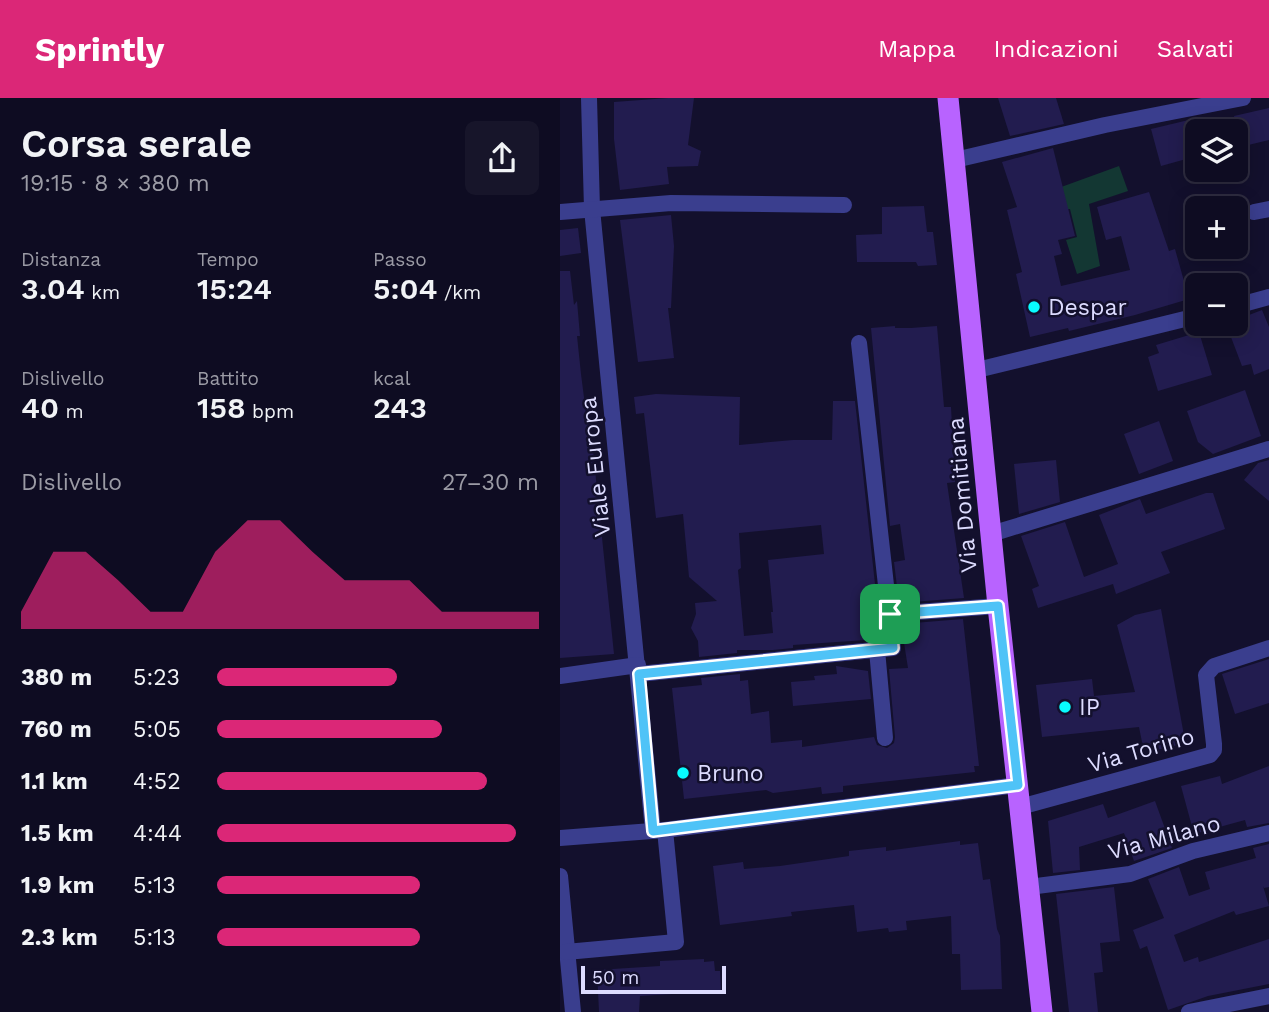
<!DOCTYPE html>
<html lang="it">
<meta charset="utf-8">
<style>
:root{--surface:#0e0c22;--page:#17152a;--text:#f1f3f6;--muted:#9b9ba5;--line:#2e2c40;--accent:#db2777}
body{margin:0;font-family:"Work Sans",sans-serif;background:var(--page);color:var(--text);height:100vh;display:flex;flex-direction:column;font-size:26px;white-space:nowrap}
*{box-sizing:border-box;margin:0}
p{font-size:23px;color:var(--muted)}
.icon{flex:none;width:38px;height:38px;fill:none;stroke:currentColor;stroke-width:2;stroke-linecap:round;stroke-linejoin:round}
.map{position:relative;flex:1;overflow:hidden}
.side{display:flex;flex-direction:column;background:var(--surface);width:560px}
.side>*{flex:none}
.controls{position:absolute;left:625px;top:21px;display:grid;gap:14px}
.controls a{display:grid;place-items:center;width:63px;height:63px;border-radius:10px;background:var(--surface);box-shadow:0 4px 18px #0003,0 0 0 2px var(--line);font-size:35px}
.scale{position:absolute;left:21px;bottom:18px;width:145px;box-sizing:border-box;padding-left:7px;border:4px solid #dddcff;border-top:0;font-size:19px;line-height:24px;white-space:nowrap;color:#dddcff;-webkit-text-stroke:5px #13102d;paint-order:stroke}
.pin{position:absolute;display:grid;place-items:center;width:60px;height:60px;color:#fff;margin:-30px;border-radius:14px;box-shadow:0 4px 10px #0006}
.round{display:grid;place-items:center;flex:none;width:74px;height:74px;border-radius:10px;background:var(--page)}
.headline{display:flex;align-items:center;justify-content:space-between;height:119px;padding:0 21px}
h1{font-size:38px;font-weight:600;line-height:52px}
.stats{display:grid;grid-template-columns:repeat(3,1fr);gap:10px;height:119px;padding:7px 21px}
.stats div{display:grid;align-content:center}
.stats b{font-size:30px;font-weight:600}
.stats small{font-size:19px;font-weight:400}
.stats p{font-size:19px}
.chart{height:196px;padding:14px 21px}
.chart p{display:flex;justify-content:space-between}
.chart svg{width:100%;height:126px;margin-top:7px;fill:var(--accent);opacity:.7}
ul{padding:0 21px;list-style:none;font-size:23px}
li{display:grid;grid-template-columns:112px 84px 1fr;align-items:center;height:52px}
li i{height:18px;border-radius:9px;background:var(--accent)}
header{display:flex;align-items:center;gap:42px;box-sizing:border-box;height:98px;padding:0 35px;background:var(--accent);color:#fff}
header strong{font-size:33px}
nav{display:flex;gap:38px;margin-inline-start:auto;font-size:24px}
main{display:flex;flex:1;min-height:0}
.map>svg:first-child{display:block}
.green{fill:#133733}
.building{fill:#221c4f;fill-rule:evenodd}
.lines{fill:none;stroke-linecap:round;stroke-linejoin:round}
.street{stroke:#3a3e8e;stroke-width:16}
.primary{stroke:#b863ff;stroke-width:21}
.route-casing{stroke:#fff;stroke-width:14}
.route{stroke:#4fc3f7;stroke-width:9}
.poi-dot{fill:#08fbff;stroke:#13102d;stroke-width:2.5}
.labels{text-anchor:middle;stroke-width:5;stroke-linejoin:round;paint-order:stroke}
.poi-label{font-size:23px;fill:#dddcff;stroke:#13102d;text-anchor:start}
.street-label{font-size:23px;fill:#dddcff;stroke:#13102d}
</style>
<header>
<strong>Sprintly</strong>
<nav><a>Mappa</a><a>Indicazioni</a><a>Salvati</a></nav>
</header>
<main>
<section class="side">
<div class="headline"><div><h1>Corsa serale</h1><p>19:15 · 8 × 380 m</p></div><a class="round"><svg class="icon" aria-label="share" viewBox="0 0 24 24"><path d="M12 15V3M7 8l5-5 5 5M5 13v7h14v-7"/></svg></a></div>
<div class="stats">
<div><p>Distanza</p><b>3.04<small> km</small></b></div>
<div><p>Tempo</p><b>15:24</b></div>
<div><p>Passo</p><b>5:04<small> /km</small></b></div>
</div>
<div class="stats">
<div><p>Dislivello</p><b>40<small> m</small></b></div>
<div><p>Battito</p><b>158<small> bpm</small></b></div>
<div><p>kcal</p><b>243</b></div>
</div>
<div class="chart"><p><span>Dislivello</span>27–30 m</p>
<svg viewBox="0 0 160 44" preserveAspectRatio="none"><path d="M0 44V38L10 17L20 17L30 27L40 38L50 38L60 17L70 6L80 6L90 17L100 27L110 27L120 27L130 38L140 38L150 38L160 38V44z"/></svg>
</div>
<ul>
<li><b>380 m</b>5:23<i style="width:56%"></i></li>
<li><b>760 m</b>5:05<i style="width:70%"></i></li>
<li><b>1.1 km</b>4:52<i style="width:84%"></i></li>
<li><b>1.5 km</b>4:44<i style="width:93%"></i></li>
<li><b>1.9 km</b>5:13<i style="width:63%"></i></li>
<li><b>2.3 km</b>5:13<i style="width:63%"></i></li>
</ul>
</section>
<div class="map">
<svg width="709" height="914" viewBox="0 0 709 914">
<rect width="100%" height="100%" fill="#13102d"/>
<!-- green -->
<polygon class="green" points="559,68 568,93 529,106 540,168 517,176 506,142 517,139 510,111 497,112 493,92"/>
<!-- building -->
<g class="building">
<polygon points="108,0 134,0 128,47 141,53 138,68 107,69 109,86 60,92 54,41 54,4"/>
<polygon points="438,0 496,0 504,26 450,38"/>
<polygon points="709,10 709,42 680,49 674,18"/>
<polygon points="637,20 637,58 601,68 591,31"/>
<polygon points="493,50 515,138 498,142 502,156 494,158 501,188 570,172 561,138 546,142 537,109 589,94 609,153 615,151 629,201 575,217 509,233 508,230 470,239 456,176 462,174 447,112 457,109 442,64"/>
<polygon points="364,108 367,134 373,134 377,167 358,168 356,164 297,164 296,137 322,136 322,109"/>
<polygon points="111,117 114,148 111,210 108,210 114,260 78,264 60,122"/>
<polygon points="18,130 21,155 0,158 0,132"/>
<polygon points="0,173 10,173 14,207 17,203 20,238 17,238 21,276 27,323 30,323 54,556 0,560"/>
<polygon points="702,212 709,229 709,271 694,277 691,266 682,268 666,226 676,226 676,222"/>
<polygon points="335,228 335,230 351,230 377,228 384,309 391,309 395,384 387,385 404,500 339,505 334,464 345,462 340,426 330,428 311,230"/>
<polygon points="639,234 652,277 598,293 588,259 599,255 596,247"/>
<polygon points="685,292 701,338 653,356 638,344 627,313"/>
<path d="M96,296l84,3 -1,48 54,-5h39l1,-39h22l26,238 -88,6v3l-20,2h-36v3l-38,4 -1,-16 -7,-13 5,-14 -1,-11 22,-2 -28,-24 -6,-63 -27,4 -12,-105 -8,1 -2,-17zM261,427l3,29 -56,6 5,52h-2l2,21 -29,3 -6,-66 3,-2 -2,-35z"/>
<polygon points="599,323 613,363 579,376 564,336"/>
<polygon points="496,362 500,404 459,416 454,366"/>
<polygon points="709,362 709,403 684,382 698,365"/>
<polygon points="646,395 653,395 665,431 601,454 610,475 556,496 553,486 478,510 472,491 479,488 461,438 505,424 524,479 558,466 539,417 580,401 586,416"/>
<polygon points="601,511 625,643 618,647 588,654 582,644 579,629 482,639 476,587 532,581 534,598 575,594 557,527 575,517"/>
<polygon points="403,521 419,668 414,668 415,674 283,688 283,694 262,696 261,689 213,695 206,692 124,701 112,590 142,587 141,580 180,576 180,583 188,582 191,616 209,613 211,645 242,642 242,649 314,639 317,647 327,650 334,645 335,639 329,571 348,570 341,526"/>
<polygon points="709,561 709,605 675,616 662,576"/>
<polygon points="276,568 308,573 311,601 233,608 231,584 255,582 254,578 277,576"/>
<polygon points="709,668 709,725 687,729 685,722 634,736 621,688 660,678 662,686"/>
<polygon points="595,703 612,750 574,763 564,735 519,749 520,772 493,775 488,723 543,706 548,720"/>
<polygon points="400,743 400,747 418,745 423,782 430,781 437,831 440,838 442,891 401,892 400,856 392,856 391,818 346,823 347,832 329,834 328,830 297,834 294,807 231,814 232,818 160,827 153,768 183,764 184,771 220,768 289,758 289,753 326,749 326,753"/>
<polygon points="709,746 709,789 704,790 703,788 709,808 676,817 674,813 614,837 624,864 638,859 639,864 709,841 709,886 648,898 608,912 587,848 580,851 573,832 604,820 588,781 619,769 629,798 650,791 645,774 696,760 693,750"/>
<polygon points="554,789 560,843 540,845 543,874 534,875 538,914 509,914 496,796"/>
<polygon points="144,861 144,864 154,863 155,873 160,873 161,893 80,898 79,914 39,914 37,872 100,868 100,863"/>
</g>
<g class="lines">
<!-- street -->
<g class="street">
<polyline points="29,0 32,111 93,733"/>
<polyline points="395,62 545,27 683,0"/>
<polyline points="0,114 111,105 284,107"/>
<polyline points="694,114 709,111"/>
<polyline points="676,208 709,199"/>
<polyline points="417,272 637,218"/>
<polyline points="431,436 709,351"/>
<polyline points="330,516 438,508"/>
<polyline points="317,552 325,640"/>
<polyline points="79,576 333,550 299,245"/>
<polyline points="0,578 78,567"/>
<polyline points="460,709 650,657 654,652 654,646 646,577 654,568 709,550"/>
<polyline points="0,740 105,732 458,687"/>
<polyline points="0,778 13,914"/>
<polyline points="469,789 570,776 633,753 709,735"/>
<polyline points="6,854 116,844 105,732"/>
<polyline points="629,914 709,898"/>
</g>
<!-- primary -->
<polyline class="primary" points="388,0 438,508 482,914"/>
</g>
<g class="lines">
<defs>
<polygon id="route" points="438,508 458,687 93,733 79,576 333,550 330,516"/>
</defs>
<!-- route casing -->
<use href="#route" class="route-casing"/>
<!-- route -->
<use href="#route" class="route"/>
</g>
<!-- markers -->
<g class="poi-dot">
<circle cx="474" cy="209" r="7"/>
<circle cx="505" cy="609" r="7"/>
<circle cx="123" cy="675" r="7"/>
</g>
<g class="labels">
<!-- poi labels -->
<g class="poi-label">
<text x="488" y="217">Despar</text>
<text x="519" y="617">IP</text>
<text x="137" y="683">Bruno</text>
</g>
<!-- street labels -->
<g class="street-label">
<text transform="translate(35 369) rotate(-96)" y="8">Viale Europa</text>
<text transform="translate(402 397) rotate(-95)" y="8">Via Domitiana</text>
<text transform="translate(581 652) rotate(-16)" y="8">Via Torino</text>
<text transform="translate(604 739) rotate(-15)" y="8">Via Milano</text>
</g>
</g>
</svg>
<div class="controls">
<a><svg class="icon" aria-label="layers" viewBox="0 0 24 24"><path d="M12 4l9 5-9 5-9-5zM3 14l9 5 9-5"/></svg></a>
<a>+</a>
<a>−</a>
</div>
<div class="scale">50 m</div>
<div class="pin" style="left:330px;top:516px;background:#1e9e55"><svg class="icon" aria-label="arrive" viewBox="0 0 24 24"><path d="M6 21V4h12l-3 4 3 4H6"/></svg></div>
</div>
</main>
